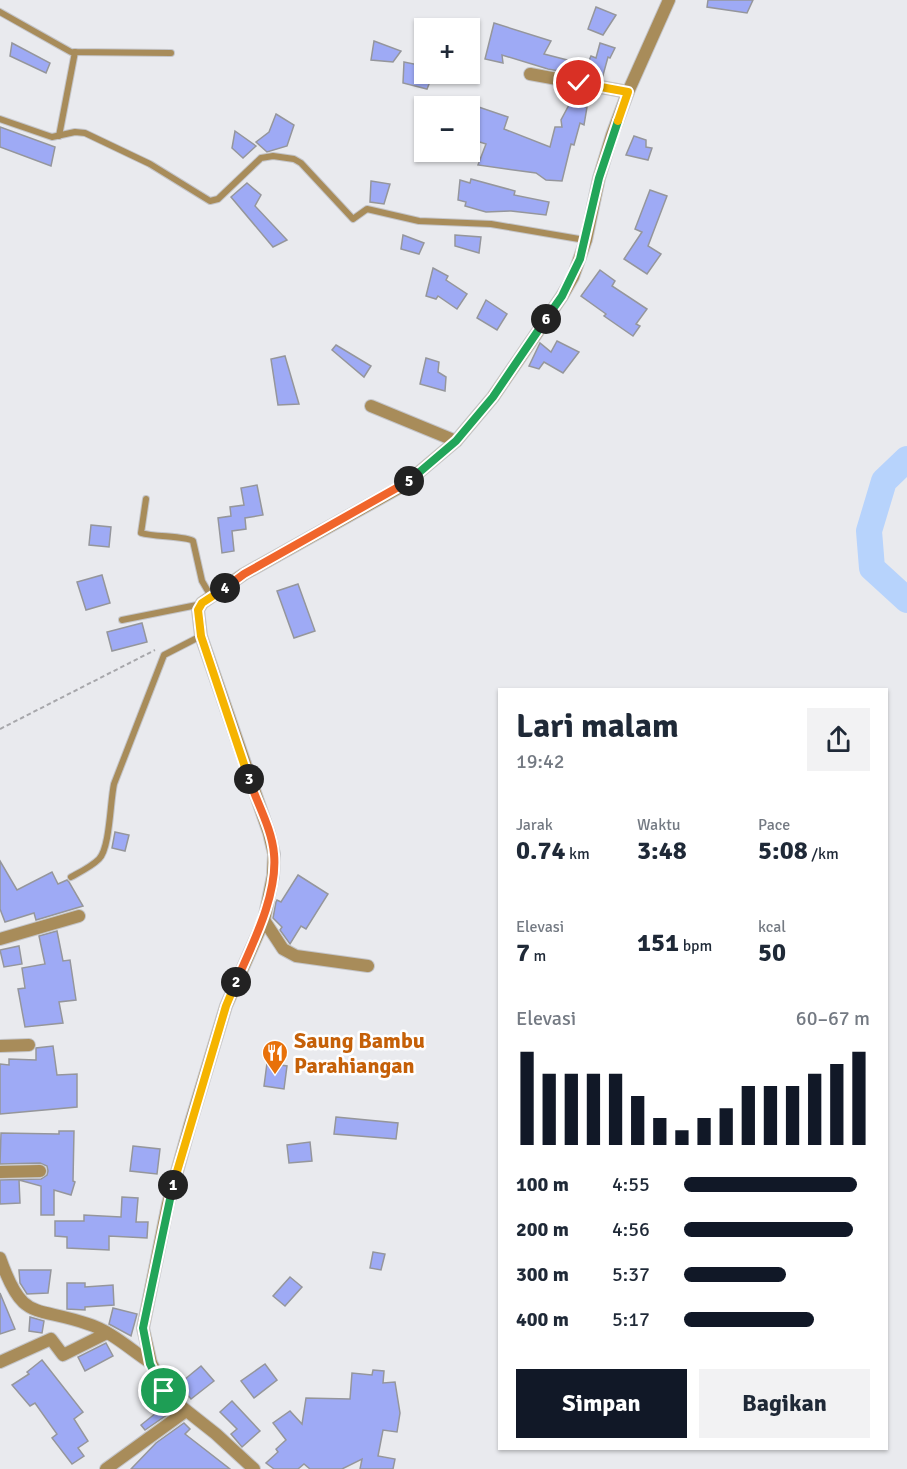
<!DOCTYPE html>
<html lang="id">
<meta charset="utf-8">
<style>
:root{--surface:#fff;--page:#f2f2f3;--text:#1f2937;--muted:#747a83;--accent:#111827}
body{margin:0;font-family:Signika,sans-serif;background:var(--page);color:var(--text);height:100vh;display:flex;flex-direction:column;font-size:22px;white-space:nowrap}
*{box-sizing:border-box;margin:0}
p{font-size:20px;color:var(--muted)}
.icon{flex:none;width:33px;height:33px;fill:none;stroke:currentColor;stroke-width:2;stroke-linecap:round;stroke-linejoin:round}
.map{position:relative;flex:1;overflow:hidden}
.sheet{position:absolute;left:498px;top:688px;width:390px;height:762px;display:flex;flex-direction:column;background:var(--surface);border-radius:0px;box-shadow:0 2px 4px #0004}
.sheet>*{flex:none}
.buttons{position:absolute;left:414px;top:18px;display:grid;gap:12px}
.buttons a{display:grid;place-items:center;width:66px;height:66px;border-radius:0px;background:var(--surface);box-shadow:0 2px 4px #0004;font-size:30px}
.pin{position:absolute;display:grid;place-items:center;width:51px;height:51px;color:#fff;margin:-26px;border:3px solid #fff;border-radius:50%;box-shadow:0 2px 6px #0007}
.km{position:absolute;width:30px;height:30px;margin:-15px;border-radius:50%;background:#222;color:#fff;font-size:16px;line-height:30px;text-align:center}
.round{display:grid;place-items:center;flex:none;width:63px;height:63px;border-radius:0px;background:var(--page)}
.headline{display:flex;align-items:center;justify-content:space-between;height:102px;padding:0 18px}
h1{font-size:33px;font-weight:700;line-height:45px}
.metrics{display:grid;grid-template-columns:repeat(3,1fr);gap:9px;height:102px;padding:6px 18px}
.metrics div{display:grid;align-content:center}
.metrics b{font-size:26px;font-weight:700}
.metrics small{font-size:16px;font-weight:400}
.metrics p{font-size:16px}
.chart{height:168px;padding:12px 18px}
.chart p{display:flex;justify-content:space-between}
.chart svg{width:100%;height:108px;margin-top:6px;stroke:var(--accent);stroke-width:6}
.primary-button{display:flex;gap:12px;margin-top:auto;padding:12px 18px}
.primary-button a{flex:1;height:69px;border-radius:0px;background:var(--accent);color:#fff;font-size:24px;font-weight:700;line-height:69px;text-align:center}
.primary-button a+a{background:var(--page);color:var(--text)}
ul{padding:0 18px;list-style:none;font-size:20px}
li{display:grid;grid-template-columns:96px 72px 1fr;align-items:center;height:45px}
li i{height:15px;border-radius:8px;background:var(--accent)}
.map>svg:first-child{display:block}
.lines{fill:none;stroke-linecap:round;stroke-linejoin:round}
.river{stroke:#b7d3fc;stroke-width:26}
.building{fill:#9eaaf5;stroke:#95969b;stroke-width:1.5}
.lane-casing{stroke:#c4c5c9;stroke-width:8}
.street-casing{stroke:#c4c5c9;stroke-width:14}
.path{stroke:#a7a7ab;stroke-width:2;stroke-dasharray:4.5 3;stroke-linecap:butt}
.lane{stroke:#a88c5a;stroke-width:6}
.street{stroke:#a88c5a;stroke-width:12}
.split-1-casing{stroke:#fff;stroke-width:12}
.split-2-casing{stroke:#fff;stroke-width:12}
.split-3-casing{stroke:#fff;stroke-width:12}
.split-4-casing{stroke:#fff;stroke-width:12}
.split-5-casing{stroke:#fff;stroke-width:12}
.split-6-casing{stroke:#fff;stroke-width:12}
.split-7-casing{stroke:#fff;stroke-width:12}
.split-8-casing{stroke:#fff;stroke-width:12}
.split-1{stroke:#22a559;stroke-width:8}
.split-2{stroke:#f5b400;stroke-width:8}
.split-3{stroke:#f0652b;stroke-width:8}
.split-4{stroke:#f5b400;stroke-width:8}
.split-5{stroke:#f0652b;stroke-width:8}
.split-6{stroke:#22a559;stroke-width:8}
.split-7{stroke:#22a559;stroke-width:8}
.split-8{stroke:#f5b400;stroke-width:8}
.labels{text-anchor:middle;stroke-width:5;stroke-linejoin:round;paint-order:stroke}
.food-label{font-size:22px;font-weight:bold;fill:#c56008;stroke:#fff;text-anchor:start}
</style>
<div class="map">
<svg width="907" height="1469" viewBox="0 0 907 1469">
<rect width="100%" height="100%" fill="#e9eaee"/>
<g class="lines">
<!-- river -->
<polyline class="river" points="907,459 884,481 869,531 872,568 907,600"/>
</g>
<!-- building -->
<g class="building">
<polygon points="708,0 753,0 747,13 707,7"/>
<polygon points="596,7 616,15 603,35 588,29"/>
<polygon points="494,23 551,41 544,54 587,65 591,56 596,58 600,43 615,48 610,58 608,57 602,79 548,69 502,55 503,63 485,59"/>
<polygon points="374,41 401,51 393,62 371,60"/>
<polygon points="12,43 50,63 46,73 10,56"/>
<polygon points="404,62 424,66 424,74 433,74 427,89 403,83"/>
<polygon points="570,103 587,107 584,125 580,123 574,145 571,144 562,181 546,180 536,173 478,165 486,144 470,139 470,104 508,117 504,129 550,147 555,127 562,127 561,120"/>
<polygon points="276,114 294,125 287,146 267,152 256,142 269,132"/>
<polygon points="0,127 55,147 51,166 0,147"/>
<polygon points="235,131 256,146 243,158 232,148"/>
<polygon points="634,136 646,140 646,147 652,148 648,160 626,155"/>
<polygon points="471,179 515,191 514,195 549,202 546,215 511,211 486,212 465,206 466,202 458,200 460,180 470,183"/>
<polygon points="371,181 390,184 384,204 370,202"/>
<polygon points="247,183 261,195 255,206 287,240 273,247 231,197"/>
<polygon points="650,190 667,196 648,246 661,254 647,274 624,259 642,232 635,229"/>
<polygon points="403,235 424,243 419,254 401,249"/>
<polygon points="455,235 481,237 479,253 455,246"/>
<polygon points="433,268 448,276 446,280 467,294 457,309 438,296 436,299 426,296"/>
<polygon points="600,270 615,281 612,286 647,309 636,324 640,326 633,336 604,316 606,314 581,296"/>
<polygon points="486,300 507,314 497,330 477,318"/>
<polygon points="557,341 579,352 563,373 544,362 539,369 529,366 540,343 551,352"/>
<polygon points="336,345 371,366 364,377 332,350"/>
<polygon points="285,356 299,404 278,405 271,359"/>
<polygon points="426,358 439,362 438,372 446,377 445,391 420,384"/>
<polygon points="257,485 263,515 245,518 246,529 232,531 234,551 222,553 218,518 231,516 230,507 244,505 241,488"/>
<polygon points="91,525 111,527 109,547 89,545"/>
<polygon points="102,575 110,603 86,610 77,582"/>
<polygon points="298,584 315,631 294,638 277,591"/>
<polygon points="142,623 147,642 112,651 107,632"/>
<polygon points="115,832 129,835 125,851 112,848"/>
<polygon points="0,861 17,890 52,872 58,884 67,880 69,882 83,906 36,920 34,913 5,922 0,909"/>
<polygon points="298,875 328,894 306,929 301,926 290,944 280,930 282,927 273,918 276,902 277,900 281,902"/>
<polygon points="57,931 63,961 70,960 76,1000 59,1002 63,1023 25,1027 18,989 25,988 22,968 45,964 39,936"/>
<polygon points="19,946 22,964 4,967 0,950"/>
<polygon points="53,1046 57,1075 77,1074 77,1107 0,1114 0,1064 9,1065 9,1059 36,1060 36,1048"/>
<polygon points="267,1063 287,1066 284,1089 264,1086"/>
<polygon points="336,1117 398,1123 396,1139 334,1134"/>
<polygon points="59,1131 74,1131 73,1181 75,1182 71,1195 54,1190 54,1215 41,1215 41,1186 19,1180 20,1203 0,1204 0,1180 41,1179 47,1175 48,1171 47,1166 40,1163 0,1164 1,1133 59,1134"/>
<polygon points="310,1142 312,1161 289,1163 287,1145"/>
<polygon points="133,1146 160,1149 157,1174 130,1171"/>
<polygon points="122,1197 138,1198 136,1222 148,1222 147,1238 109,1236 109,1250 67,1248 67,1237 55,1236 55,1221 84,1221 84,1215 121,1217"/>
<polygon points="373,1252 385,1254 381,1270 370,1268"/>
<polygon points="19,1270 51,1270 48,1293 27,1294 20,1283"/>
<polygon points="290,1277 302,1287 285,1306 273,1296"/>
<polygon points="67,1283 85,1283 85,1287 113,1285 114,1305 85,1307 85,1310 67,1309"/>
<polygon points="0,1293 15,1329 0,1334"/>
<polygon points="113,1308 137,1314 131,1336 109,1324"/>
<polygon points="30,1317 44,1321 42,1333 29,1331"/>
<polygon points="106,1343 113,1356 85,1371 78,1357"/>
<polygon points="42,1360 83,1412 74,1419 88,1441 78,1448 84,1456 72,1464 52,1438 57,1434 35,1403 30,1406 12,1385 29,1374 27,1372"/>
<polygon points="265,1364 277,1380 254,1398 241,1381"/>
<polygon points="201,1366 214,1381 191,1399 179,1384"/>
<polygon points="373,1370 384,1371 383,1383 395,1382 400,1413 397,1432 383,1430 378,1456 395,1459 393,1469 360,1469 362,1459 342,1469 310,1469 304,1464 298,1469 274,1469 266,1463 278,1452 276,1449 286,1440 273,1423 290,1411 302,1424 306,1398 350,1399 352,1373 372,1375"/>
<polygon points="232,1401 260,1431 242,1447 231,1434 237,1429 220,1412"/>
<polygon points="166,1405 171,1412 145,1430 141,1425"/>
<polygon points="184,1423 190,1429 185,1434 230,1469 131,1469 156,1443"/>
</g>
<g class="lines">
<defs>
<g id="lane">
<polyline points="0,12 71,52 171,53"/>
<polyline points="0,119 52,137 75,132 85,133 150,164 210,201 218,199 261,158 273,156 294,159 301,163 353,219 367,209 419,221 491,224 585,240"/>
<polyline points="59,136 75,52"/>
<path d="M146,499l-5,34c13,4 45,3 52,8l9,40 10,17"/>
<polyline points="122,620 202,604"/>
<path d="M71,877c9,-5 20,-10 28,-18 11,-11 11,-57 15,-75l50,-129 37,-19"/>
</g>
<g id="street">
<polyline points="530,74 628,92"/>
<polyline points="371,406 456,441"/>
<polyline points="264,920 283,949 296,956 368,966"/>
<polyline points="0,939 79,916"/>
<polyline points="0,1046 29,1045"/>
<polyline points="0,1172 40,1171"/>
<path d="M0,1258c23,65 33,47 88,66 23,7 43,26 63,39"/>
<polyline points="0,1362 51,1339 63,1355 107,1333"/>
<polyline points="106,1469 186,1411"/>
<polyline points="254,1469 216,1434 168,1396 151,1363 143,1328 168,1204 190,1125 226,1006 264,920 273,876 274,854 269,833 201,636 198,610 202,603 244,574 404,485 456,441 493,397 562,296 573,277 586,240 599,178 612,135 628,92 669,0"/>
</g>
</defs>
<!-- lane casing -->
<use href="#lane" class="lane-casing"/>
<!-- street casing -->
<use href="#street" class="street-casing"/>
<!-- path -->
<polyline class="path" points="0,729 155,650"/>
<!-- lane -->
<use href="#lane" class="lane"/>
<!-- street -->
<use href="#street" class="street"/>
</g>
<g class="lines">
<defs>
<polyline id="split-1" points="164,1391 150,1364 143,1328 173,1185"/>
<polyline id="split-2" points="173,1185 226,1006 236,982"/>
<path id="split-3" d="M236,982c16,-37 42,-87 38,-128 -2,-25 -17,-51 -25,-75"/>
<polyline id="split-4" points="225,588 202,603 198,610 201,636 249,779"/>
<polyline id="split-5" points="225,588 244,574 409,481"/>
<polyline id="split-6" points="409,481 456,441 493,397 546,319"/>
<polyline id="split-7" points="546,319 562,296 580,259 599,178 618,121"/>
<polyline id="split-8" points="579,83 628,92 618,121"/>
</defs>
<!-- split-1 casing -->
<use href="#split-1" class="split-1-casing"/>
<!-- split-2 casing -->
<use href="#split-2" class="split-2-casing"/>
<!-- split-3 casing -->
<use href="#split-3" class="split-3-casing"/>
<!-- split-4 casing -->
<use href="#split-4" class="split-4-casing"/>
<!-- split-5 casing -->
<use href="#split-5" class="split-5-casing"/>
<!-- split-6 casing -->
<use href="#split-6" class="split-6-casing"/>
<!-- split-7 casing -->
<use href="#split-7" class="split-7-casing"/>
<!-- split-8 casing -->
<use href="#split-8" class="split-8-casing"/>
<!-- split-1 -->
<use href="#split-1" class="split-1"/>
<!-- split-2 -->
<use href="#split-2" class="split-2"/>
<!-- split-3 -->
<use href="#split-3" class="split-3"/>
<!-- split-4 -->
<use href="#split-4" class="split-4"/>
<!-- split-5 -->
<use href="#split-5" class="split-5"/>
<!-- split-6 -->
<use href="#split-6" class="split-6"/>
<!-- split-7 -->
<use href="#split-7" class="split-7"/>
<!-- split-8 -->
<use href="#split-8" class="split-8"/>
</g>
<!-- icons -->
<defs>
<symbol id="restaurant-pin" viewBox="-11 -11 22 30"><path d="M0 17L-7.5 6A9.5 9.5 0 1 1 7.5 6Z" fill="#e8710a" stroke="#fff"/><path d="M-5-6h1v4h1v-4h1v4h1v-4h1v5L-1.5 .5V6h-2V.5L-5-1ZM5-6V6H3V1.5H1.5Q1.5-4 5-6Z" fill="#fff"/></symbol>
</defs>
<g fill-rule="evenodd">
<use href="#restaurant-pin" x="260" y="1038" width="30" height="40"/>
</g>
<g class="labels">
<!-- food labels -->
<g class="food-label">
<text x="294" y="1048">Saung Bambu<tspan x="294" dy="25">Parahiangan</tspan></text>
</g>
</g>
</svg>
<div class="buttons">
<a>+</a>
<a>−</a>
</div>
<div class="pin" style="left:164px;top:1391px;background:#1e9e55"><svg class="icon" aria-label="arrive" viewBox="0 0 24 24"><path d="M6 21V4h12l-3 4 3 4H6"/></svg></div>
<div class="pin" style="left:579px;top:83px;background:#d93025"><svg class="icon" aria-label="check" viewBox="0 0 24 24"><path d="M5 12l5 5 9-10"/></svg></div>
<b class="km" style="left:173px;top:1185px">1</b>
<b class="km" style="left:236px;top:982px">2</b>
<b class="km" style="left:249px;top:779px">3</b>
<b class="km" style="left:225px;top:588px">4</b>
<b class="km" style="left:409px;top:481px">5</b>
<b class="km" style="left:546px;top:319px">6</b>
<section class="sheet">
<div class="headline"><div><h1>Lari malam</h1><p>19:42</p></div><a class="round"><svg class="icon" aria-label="share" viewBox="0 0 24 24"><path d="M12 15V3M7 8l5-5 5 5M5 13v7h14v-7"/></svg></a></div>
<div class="metrics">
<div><p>Jarak</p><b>0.74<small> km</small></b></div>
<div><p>Waktu</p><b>3:48</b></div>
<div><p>Pace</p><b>5:08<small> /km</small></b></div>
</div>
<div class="metrics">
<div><p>Elevasi</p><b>7<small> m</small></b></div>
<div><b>151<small> bpm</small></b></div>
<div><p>kcal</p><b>50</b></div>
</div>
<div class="chart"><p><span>Elevasi</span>60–67 m</p>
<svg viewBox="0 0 160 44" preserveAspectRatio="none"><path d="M5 44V6M15 44V15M25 44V15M35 44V15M45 44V15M55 44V24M65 44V33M75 44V38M85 44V33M95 44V29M105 44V20M115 44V20M125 44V20M135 44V15M145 44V11M155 44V6"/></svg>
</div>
<ul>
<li><b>100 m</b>4:55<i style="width:93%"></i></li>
<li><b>200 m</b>4:56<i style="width:91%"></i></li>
<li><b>300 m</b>5:37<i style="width:55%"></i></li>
<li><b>400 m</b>5:17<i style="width:70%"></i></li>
</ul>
<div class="primary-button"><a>Simpan</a><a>Bagikan</a></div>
</section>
</div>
